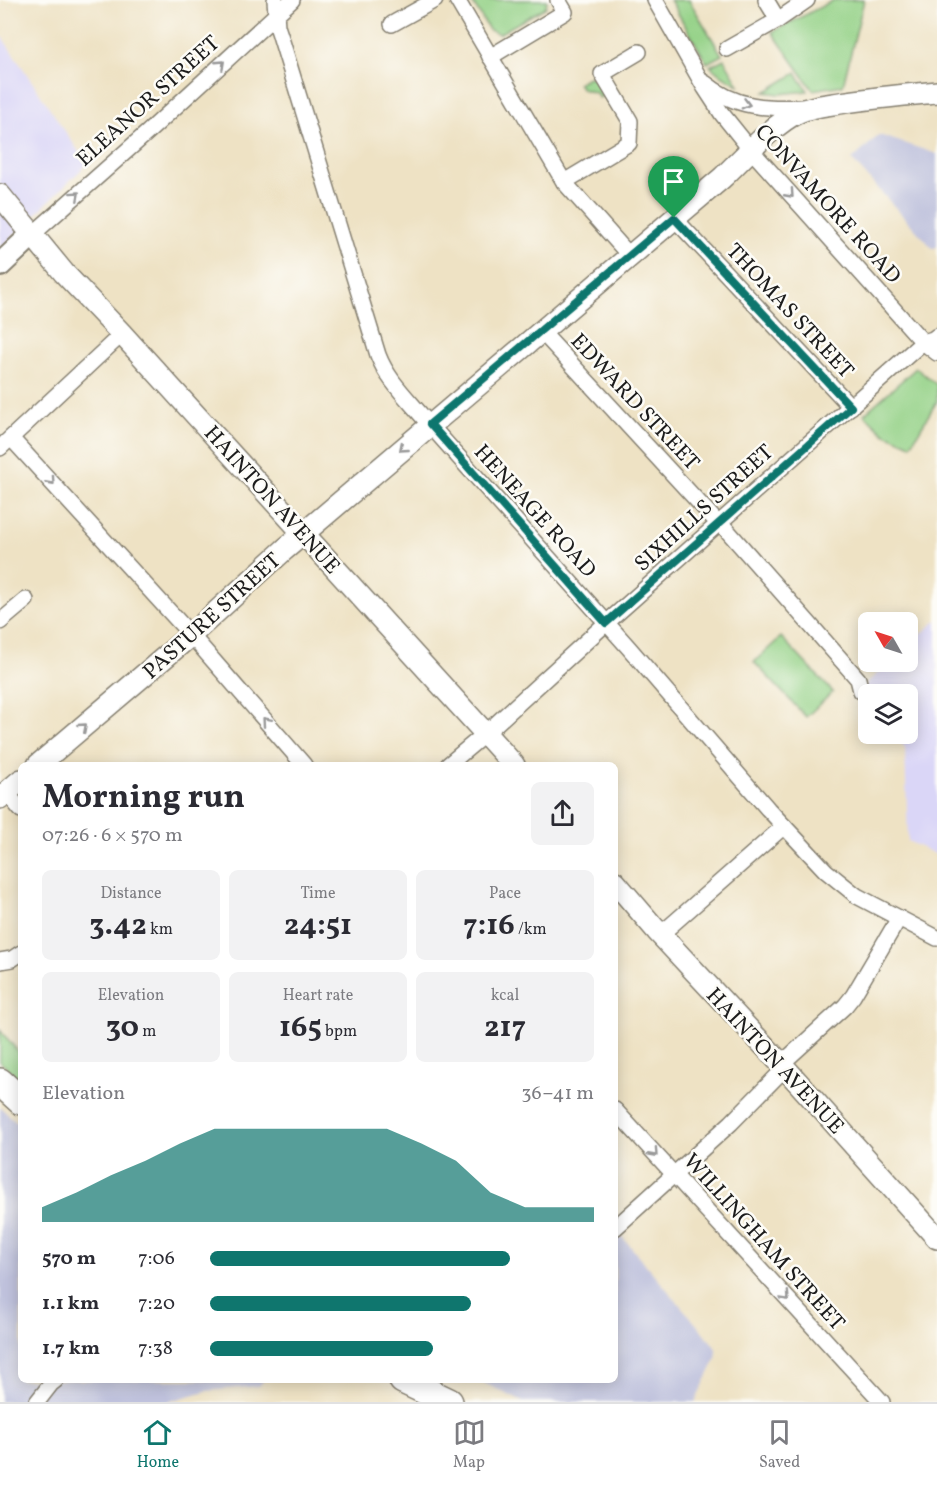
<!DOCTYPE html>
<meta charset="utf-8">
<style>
:root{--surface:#fff;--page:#f2f2f3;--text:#2b2b33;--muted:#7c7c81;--line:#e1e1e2;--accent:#0f766e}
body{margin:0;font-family:Vollkorn,serif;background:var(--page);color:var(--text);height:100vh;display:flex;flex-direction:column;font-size:22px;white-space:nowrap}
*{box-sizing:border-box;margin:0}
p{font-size:20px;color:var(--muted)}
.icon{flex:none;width:33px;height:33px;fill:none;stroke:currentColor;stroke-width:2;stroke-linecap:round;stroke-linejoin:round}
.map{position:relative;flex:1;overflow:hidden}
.sheet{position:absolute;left:18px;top:762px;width:600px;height:621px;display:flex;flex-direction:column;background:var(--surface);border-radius:9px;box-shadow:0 3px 15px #0003}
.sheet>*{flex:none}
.needle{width:39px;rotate:309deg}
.controls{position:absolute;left:858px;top:612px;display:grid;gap:12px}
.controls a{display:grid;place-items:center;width:60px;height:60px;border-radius:9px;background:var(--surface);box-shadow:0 3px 15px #0003;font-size:30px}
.pin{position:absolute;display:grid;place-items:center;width:51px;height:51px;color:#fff;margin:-62px -26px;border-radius:50% 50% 50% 0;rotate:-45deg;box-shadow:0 0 6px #0007}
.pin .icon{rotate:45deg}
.round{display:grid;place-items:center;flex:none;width:63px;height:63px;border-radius:9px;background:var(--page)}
.summary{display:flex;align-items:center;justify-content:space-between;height:102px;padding:0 24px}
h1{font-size:33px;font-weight:700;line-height:45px}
.stats{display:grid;grid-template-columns:repeat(3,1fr);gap:9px;height:102px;padding:6px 24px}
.stats div{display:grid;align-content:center;border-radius:9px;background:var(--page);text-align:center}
.stats b{font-size:30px;font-weight:700}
.stats small{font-size:16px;font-weight:400}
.stats p{font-size:16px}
.chart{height:168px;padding:12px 24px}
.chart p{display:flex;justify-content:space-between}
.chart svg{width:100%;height:108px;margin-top:6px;fill:var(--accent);opacity:.7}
ul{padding:0 24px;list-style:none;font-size:20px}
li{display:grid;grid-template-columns:96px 72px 1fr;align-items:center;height:45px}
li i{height:15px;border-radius:8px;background:var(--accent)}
.dock{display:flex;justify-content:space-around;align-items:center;height:84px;border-top:2px solid var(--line);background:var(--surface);font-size:16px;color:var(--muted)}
.dock a{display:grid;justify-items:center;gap:3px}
.dock .current{color:var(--accent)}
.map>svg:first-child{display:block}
.built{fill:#dad6f7}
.industrial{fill:#c0c2dd}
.green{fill:#95d288;stroke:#587752;stroke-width:1.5}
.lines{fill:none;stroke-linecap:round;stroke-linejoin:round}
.street-casing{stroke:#857f70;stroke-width:18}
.secondary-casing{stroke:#857f70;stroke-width:24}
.primary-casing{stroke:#857f70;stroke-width:26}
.highway-casing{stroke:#857f70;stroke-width:30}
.street{stroke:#fff;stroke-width:15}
.secondary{stroke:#fff;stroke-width:21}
.primary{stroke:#fff;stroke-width:22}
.highway{stroke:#fff;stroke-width:27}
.oneway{stroke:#999}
.route-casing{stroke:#fff;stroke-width:12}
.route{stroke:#0f766e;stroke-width:8}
.labels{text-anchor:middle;stroke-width:5;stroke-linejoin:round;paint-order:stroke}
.street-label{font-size:22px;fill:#1c1c1c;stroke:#fdfcf7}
</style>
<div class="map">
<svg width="937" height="1402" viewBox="0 0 937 1402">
<rect width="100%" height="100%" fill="#fdfcf7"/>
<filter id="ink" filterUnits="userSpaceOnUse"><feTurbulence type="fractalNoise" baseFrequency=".0167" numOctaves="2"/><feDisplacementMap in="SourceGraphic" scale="12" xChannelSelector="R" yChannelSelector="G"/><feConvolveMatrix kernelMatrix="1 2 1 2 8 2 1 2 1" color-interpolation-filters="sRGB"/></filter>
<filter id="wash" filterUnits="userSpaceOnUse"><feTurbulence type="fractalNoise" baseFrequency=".008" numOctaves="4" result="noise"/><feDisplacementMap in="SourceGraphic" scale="24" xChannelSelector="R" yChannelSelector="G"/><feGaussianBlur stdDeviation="1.35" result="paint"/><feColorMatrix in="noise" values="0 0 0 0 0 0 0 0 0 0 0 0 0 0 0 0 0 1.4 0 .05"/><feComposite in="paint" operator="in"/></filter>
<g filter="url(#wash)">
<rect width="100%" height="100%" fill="#eee2c4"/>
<!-- built -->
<g class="built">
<polygon points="0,34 87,164 0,249"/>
<polygon points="937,620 937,855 908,841 905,747 892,734 908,734 908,694 868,694 868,707 856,693 890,662 908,662 908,646"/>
</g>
<!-- industrial -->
<g class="industrial">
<polygon points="879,135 937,154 937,246 933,249 852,160"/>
<polygon points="0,1107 21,1127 21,1380 264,1380 259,1386 206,1391 167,1402 0,1402"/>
<polygon points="619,1233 713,1344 717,1351 716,1359 695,1402 523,1402 478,1380 615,1380 615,1237"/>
</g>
<!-- green -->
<g class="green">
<polygon points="471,0 547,0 546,7 499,34 489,30"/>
<polygon points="670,0 689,0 722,55 707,63"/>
<polygon points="834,0 864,0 843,85 813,90 772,32"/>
<polygon points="724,59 739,85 718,73 710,66"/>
<polygon points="796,73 808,91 780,94 765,92"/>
<path d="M588,77c13,0 14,5 20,15l-9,6 -3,-5 -14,-4 -4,-6z"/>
<polygon points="916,368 937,385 937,401 911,445 884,433 864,414"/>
<polygon points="781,637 833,692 806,717 754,662"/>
<polygon points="0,1030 21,1055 21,1080 0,1062"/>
</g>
</g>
<g filter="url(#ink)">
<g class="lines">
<defs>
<g id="street">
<path d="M275,0l2,26 3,9 98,320c9,24 28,42 44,61l207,232 139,161 58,62 31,25 80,42"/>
<polyline points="457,0 564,182 629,255"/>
<polyline points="655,0 705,88 722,114 751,150 923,342 937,353"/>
<polyline points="766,0 778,20"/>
<polyline points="392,24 435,0"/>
<polyline points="727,49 778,20 807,0"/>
<polyline points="490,57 565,12 558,0"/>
<path d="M705,83c30,25 62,26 99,24"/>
<polyline points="564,182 629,143 630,121 602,74 639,52"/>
<polyline points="674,218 851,407"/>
<polyline points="33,234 148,132 292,0"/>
<polyline points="541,331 715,520 725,528 858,679 861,691"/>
<polyline points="11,438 191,635 304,765"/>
<polyline points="0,448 122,334"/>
<polyline points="0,622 26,600"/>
<polyline points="448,765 486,733 603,626 923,342 933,339 937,336"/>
<polyline points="6,792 21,810"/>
<polyline points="657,931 668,928 784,826"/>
<polyline points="0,961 12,959 21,953"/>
<polyline points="778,1059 789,1057 845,1006 853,996 899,918"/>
<polyline points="615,1110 882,1402"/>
<polyline points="615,1228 731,1123 785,1068"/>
<polyline points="37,1402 51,1384 56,1380"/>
</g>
<g id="secondary">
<polyline points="0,195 64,273 122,334 514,765"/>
<path d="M38,765l153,-130 93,-85 438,-372c20,-19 52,-55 77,-66 13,-6 28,-7 41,-9 32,-5 65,-8 97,-11"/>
<polyline points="0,798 21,780"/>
<polyline points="615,882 657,931 785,1068 937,1238"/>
</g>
<polyline id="primary" points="0,265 33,234"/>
<g id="highway">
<polyline points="0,1082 21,1101"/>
<polyline points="403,1380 449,1402"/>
</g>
</defs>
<!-- street casing -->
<use href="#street" class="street-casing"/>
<!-- secondary casing -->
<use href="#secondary" class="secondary-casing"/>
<!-- primary casing -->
<use href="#primary" class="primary-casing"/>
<!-- highway casing -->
<use href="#highway" class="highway-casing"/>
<!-- street -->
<use href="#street" class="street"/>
<!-- secondary -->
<use href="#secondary" class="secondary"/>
<!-- primary -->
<use href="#primary" class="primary"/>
<!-- highway -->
<use href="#highway" class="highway"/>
</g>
<!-- one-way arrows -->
<defs><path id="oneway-chevron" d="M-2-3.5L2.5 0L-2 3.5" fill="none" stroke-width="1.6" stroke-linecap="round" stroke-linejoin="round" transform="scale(1.5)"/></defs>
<g class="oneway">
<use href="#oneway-chevron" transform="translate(221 64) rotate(-43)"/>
<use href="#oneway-chevron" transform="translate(746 104) rotate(15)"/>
<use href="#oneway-chevron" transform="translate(790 194) rotate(48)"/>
<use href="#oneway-chevron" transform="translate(76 195) rotate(-42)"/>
<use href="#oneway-chevron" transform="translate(403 448) rotate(139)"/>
<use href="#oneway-chevron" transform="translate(51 481) rotate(48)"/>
<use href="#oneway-chevron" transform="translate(266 721) rotate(-131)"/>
<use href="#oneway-chevron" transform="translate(83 727) rotate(-41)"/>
<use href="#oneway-chevron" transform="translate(654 1153) rotate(48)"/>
<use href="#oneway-chevron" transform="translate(786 1297) rotate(47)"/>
</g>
</g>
<g class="lines" filter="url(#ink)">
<defs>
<polygon id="route" points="674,218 851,407 606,623 430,424"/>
</defs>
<!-- route casing -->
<use href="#route" class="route-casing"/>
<!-- route -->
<use href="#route" class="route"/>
</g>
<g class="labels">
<!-- street labels -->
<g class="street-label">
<text transform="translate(147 100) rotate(-42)" y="8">ELEANOR STREET</text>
<text transform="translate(829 203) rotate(48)" y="8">CONVAMORE ROAD</text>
<text transform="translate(791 310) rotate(47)" y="8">THOMAS STREET</text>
<text transform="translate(636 401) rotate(47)" y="8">EDWARD STREET</text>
<text transform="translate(273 499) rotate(48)" y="8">HAINTON AVENUE</text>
<text transform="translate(703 507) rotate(-42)" y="8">SIXHILLS STREET</text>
<text transform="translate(536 510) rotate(48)" y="8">HENEAGE ROAD</text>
<text transform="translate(211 615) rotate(-42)" y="8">PASTURE STREET</text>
<text transform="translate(776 1060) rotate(47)" y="8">HAINTON AVENUE</text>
<text transform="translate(765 1241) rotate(48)" y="8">WILLINGHAM STREET</text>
</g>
</g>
</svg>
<div class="controls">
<a><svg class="needle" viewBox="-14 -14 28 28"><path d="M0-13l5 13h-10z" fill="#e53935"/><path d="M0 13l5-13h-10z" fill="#7c7c81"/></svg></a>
<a><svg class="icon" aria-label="layers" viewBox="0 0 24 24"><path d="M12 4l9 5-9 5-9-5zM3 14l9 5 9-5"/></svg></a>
</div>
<div class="pin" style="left:674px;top:218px;background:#1e9e55"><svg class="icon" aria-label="arrive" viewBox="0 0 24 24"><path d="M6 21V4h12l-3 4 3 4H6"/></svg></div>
<section class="sheet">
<div class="summary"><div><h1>Morning run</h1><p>07:26 · 6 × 570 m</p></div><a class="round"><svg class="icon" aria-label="share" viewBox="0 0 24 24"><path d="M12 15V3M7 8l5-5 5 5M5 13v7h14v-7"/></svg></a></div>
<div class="stats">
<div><p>Distance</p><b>3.42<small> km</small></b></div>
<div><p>Time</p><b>24:51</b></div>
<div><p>Pace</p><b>7:16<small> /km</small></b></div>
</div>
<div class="stats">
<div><p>Elevation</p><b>30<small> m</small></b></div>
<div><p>Heart rate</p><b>165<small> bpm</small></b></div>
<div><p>kcal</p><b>217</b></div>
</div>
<div class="chart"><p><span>Elevation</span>36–41 m</p>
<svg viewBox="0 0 160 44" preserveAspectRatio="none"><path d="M0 44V38L10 32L20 25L30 19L40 12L50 6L60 6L70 6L80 6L90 6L100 6L110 12L120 19L130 32L140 38L150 38L160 38V44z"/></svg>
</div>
<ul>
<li><b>570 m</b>7:06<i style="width:78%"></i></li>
<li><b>1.1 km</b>7:20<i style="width:68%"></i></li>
<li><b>1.7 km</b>7:38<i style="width:58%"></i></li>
</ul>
</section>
</div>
<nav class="dock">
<a class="current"><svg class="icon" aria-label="home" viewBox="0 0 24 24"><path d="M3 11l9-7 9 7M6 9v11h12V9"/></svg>Home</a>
<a><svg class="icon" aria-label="map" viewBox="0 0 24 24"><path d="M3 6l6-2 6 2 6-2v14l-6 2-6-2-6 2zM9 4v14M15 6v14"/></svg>Map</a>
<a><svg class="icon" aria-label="saved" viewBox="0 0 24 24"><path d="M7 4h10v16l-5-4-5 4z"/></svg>Saved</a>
</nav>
